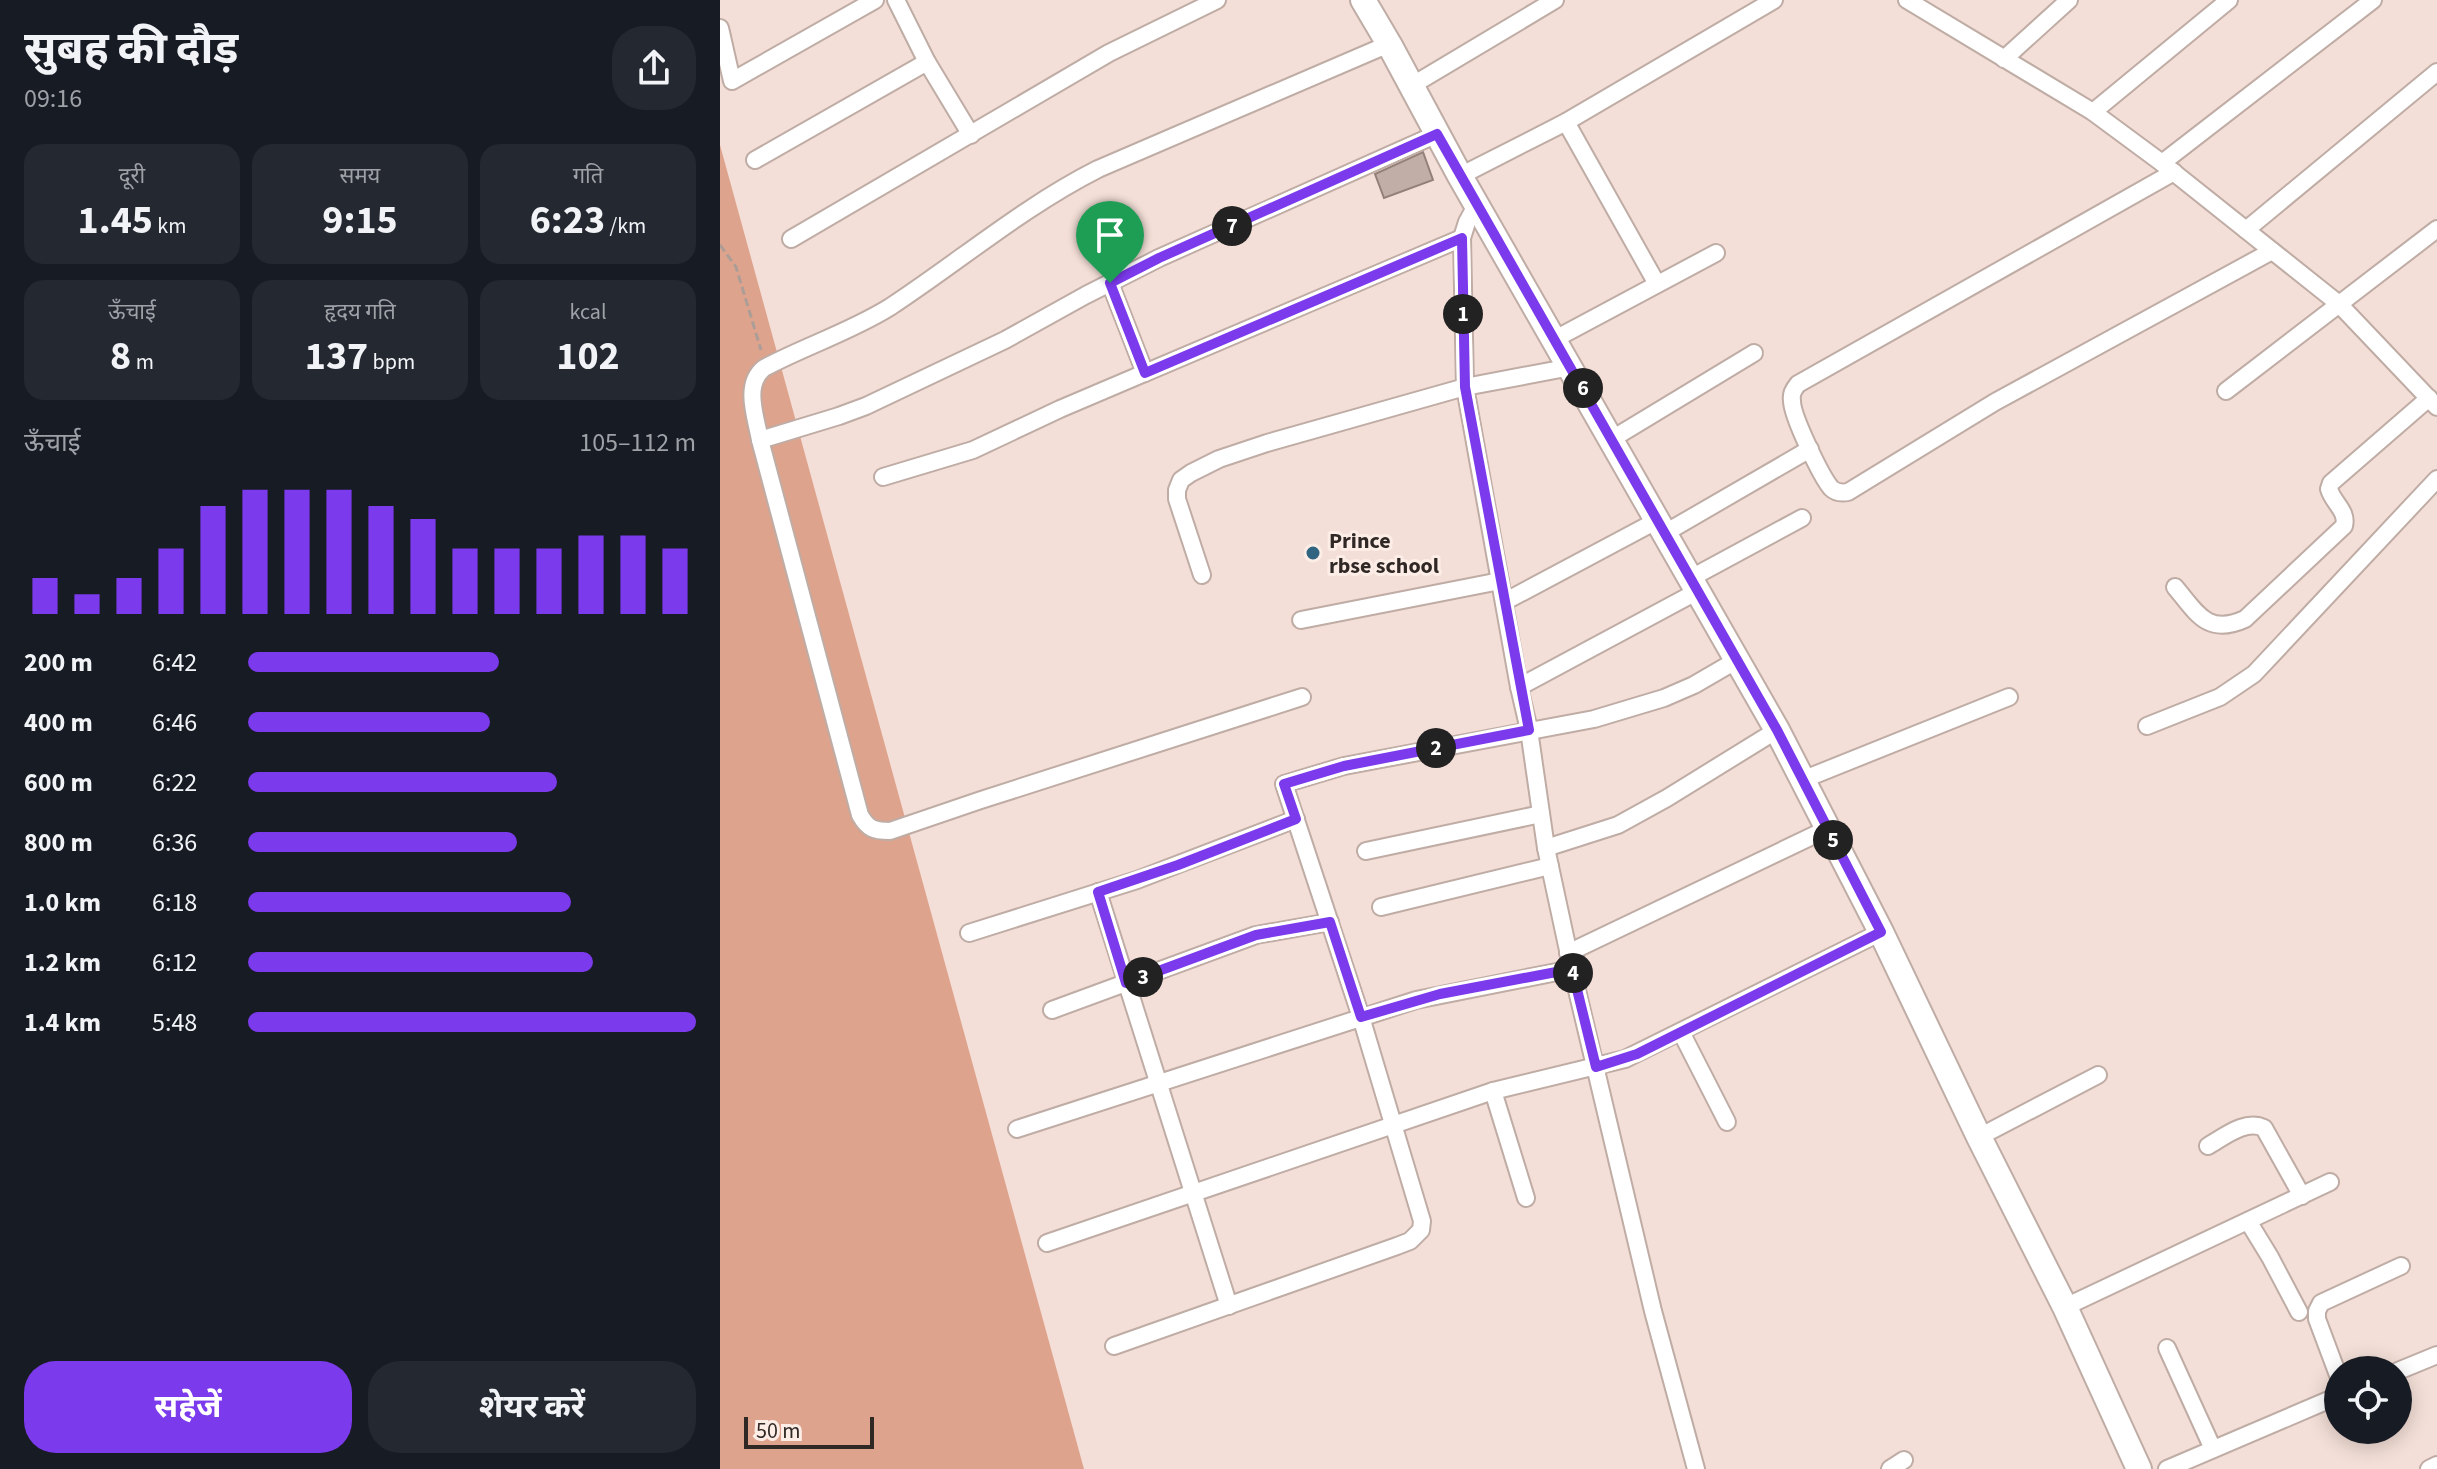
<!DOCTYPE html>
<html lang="hi">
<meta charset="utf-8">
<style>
:root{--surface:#171b24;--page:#242831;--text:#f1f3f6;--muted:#9ea1a6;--accent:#7c3aed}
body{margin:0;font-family:"Source Sans 3","Noto Sans Devanagari",sans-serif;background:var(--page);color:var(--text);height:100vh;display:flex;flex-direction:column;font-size:30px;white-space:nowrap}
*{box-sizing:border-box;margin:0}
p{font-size:26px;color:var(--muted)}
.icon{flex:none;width:44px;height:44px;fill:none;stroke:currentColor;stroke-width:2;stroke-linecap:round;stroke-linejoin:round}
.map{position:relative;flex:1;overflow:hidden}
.sheet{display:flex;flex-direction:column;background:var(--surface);width:720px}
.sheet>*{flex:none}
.fabs{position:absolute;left:1604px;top:1356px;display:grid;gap:16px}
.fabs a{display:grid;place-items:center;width:88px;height:88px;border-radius:50%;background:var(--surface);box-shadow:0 4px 20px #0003;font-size:40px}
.scale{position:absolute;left:24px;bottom:20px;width:130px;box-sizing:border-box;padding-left:8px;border:4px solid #2f2825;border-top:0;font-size:22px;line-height:28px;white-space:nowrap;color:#2f2825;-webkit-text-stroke:6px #fdede7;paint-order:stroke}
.pin{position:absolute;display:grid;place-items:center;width:68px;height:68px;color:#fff;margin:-82px -34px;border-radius:50% 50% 50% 0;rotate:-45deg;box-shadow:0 0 8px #0007}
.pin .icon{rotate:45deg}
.km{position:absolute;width:40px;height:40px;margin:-20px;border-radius:50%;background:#222;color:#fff;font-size:22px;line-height:40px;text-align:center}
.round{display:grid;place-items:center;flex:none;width:84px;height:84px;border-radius:32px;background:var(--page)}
.head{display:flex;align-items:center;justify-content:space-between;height:136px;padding:0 24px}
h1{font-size:44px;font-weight:700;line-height:60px}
.figures{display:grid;grid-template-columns:repeat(3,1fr);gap:12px;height:136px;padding:8px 24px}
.figures div{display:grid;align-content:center;border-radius:20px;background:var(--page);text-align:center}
.figures b{font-size:40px;font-weight:700}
.figures small{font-size:22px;font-weight:400}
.figures p{font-size:22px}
.chart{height:224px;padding:16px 24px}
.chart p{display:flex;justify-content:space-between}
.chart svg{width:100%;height:144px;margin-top:8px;stroke:var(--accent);stroke-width:6}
.button{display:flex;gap:16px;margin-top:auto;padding:16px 24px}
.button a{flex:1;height:92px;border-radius:32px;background:var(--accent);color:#fff;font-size:32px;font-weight:700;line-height:92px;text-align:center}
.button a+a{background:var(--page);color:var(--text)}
ul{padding:0 24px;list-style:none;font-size:26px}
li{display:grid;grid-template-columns:128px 96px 1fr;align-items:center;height:60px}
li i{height:20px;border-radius:10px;background:var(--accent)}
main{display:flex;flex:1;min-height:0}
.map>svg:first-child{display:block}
.forest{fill:#dea38c}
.building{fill:#c1aea7;stroke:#928079;stroke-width:2}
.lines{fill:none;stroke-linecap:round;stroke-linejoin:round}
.street-casing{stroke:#bfaca5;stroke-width:20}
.secondary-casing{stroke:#bfaca5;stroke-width:28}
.path{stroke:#ac9d97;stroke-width:3;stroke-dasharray:8 4;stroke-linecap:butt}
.street{stroke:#fff;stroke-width:16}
.secondary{stroke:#fff;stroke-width:24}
.route-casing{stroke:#fff;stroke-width:16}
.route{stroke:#7c3aed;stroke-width:10}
.poi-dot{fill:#316481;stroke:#fdede7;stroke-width:3}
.labels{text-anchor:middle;stroke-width:6;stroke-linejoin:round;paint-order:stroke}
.poi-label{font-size:22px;font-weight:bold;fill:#2f2825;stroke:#fdede7;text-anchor:start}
</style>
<main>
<section class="sheet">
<div class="head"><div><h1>सुबह की दौड़</h1><p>09:16</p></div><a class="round"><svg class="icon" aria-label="share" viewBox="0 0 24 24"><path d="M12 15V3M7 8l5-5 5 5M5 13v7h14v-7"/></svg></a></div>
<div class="figures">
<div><p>दूरी</p><b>1.45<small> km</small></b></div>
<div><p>समय</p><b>9:15</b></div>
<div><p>गति</p><b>6:23<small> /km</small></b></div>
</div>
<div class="figures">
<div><p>ऊँचाई</p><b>8<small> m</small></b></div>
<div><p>हृदय गति</p><b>137<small> bpm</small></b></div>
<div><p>kcal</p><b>102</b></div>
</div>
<div class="chart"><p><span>ऊँचाई</span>105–112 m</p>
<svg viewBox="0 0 160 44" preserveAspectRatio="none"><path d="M5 44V33M15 44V38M25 44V33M35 44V24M45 44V11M55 44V6M65 44V6M75 44V6M85 44V11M95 44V15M105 44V24M115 44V24M125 44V24M135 44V20M145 44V20M155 44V24"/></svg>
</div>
<ul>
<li><b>200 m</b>6:42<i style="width:56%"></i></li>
<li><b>400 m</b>6:46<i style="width:54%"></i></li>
<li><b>600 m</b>6:22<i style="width:69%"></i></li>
<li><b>800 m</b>6:36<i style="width:60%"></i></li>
<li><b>1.0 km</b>6:18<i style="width:72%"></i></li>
<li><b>1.2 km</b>6:12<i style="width:77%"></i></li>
<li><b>1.4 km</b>5:48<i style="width:100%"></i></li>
</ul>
<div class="button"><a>सहेजें</a><a>शेयर करें</a></div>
</section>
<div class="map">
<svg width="1717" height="1469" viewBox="0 0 1717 1469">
<rect width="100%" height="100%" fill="#f3dfd7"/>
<!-- forest -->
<polygon class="forest" points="0,145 364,1469 0,1469"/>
<!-- building -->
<polygon class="building" points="703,152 713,180 664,198 655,174"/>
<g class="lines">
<defs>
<g id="street">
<polyline points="176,0 207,62 251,135"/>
<polyline points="1187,0 1373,112 1442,163 1619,304 1717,407"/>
<polyline points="0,28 12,81 155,0"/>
<polyline points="1284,59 1349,0"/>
<polyline points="691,86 835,0"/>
<polyline points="1373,112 1509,0"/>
<polyline points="846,122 937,284"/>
<polyline points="35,160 207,62"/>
<polyline points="1442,163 1653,0"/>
<path d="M1454,172l-376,212c-5,6 -7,10 -6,17 0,15 29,75 39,87 5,5 11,5 17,4l147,-90 277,-151"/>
<polyline points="740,176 846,122 1054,0"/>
<polyline points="757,204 747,222 742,238 745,387 799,687 809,730 826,848 852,969 933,1311 976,1469"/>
<polyline points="1526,230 1717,72"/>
<polyline points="71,239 389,53 497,0"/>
<polyline points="390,283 425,373"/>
<polyline points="835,339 996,253"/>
<polyline points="1506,391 1717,229"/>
<polyline points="892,439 1034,353"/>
<polyline points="40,440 119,416 146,406 285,340 366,295 439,258 717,134"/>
<polyline points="163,477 253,450 340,409 742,238"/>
<polyline points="945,533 1090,449"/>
<polyline points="482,575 457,499 457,490 461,480 471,473 499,459 547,443 745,387 851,367"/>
<polyline points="971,578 1082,518"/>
<path d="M1455,587c22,26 32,49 70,32l99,-93c4,-15 -11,-23 -15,-37l2,-6 98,-85"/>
<polyline points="784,602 938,520"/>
<polyline points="581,620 780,581"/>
<polyline points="799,687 978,591"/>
<path d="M582,697l-321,103 -91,31c-16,0 -22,-2 -30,-16l-100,-375c-4,-23 -17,-55 4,-72 41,-22 86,-36 126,-61 70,-46 133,-100 208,-138l291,-125"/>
<polyline points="1427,726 1500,697 1534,674 1717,479"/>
<polyline points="1082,780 1289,697"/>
<polyline points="826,848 898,825 947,798 1057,730"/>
<polyline points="646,851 821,814"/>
<polyline points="378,892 509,1306"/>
<polyline points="661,907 830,866"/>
<polyline points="249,933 417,880 576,819"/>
<polyline points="848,953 1107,829"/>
<polyline points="332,1010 536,935 610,922"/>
<polyline points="961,1032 1007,1122"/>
<polyline points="773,1091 806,1198"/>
<polyline points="297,1129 696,1000 852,969"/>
<polyline points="1259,1137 1378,1075"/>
<path d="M1488,1146c16,-9 37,-27 56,-18l38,68"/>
<polyline points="1528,1221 1550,1257 1579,1312"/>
<polyline points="327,1243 773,1091 905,1059 1161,932"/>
<polyline points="1345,1307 1610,1182"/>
<polyline points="394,1346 677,1246 690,1241 701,1230 702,1221 641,1017 564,784 624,766 874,719 944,698 974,685 1017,660"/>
<polyline points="1447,1348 1493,1449"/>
<polyline points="1678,1371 1717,1355"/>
<polyline points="1618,1375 1597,1319 1597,1311 1601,1303 1681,1266"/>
<polyline points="1170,1469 1184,1460"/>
<polyline points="1447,1469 1618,1396"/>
<polyline points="1709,1469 1717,1465"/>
</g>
<polyline id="secondary" points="643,0 669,44 740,176 1057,730 1161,932 1259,1137 1345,1307 1419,1469"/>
</defs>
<!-- street casing -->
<use href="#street" class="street-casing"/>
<!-- secondary casing -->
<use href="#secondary" class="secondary-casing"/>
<!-- path -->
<polyline class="path" points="0,245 16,267 41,350"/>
<!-- street -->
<use href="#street" class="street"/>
<!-- secondary -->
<use href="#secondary" class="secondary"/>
</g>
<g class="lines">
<defs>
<polygon id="route" points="717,134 1057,730 1161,932 917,1054 876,1067 852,969 720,994 641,1017 610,922 536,935 406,983 378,892 458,865 576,819 564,784 624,766 809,730 745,387 742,238 425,373 390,283 439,258"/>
</defs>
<!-- route casing -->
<use href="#route" class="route-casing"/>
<!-- route -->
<use href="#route" class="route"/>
</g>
<!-- markers -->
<circle class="poi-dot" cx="593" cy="553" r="8"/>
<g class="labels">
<!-- poi labels -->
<g class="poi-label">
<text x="609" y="548">Prince<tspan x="609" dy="25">rbse school</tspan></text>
</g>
</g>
</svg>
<div class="fabs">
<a><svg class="icon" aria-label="locate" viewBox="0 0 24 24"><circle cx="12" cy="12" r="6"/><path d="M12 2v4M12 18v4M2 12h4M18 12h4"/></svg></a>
</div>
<div class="scale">50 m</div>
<div class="pin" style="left:390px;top:283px;background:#1e9e55"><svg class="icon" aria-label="arrive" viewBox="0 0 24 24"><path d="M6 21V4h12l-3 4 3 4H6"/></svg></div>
<b class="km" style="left:743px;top:314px">1</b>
<b class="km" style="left:716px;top:748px">2</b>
<b class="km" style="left:423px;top:977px">3</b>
<b class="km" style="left:853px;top:973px">4</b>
<b class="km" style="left:1113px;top:840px">5</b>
<b class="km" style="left:863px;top:388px">6</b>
<b class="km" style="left:512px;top:226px">7</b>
</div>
</main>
